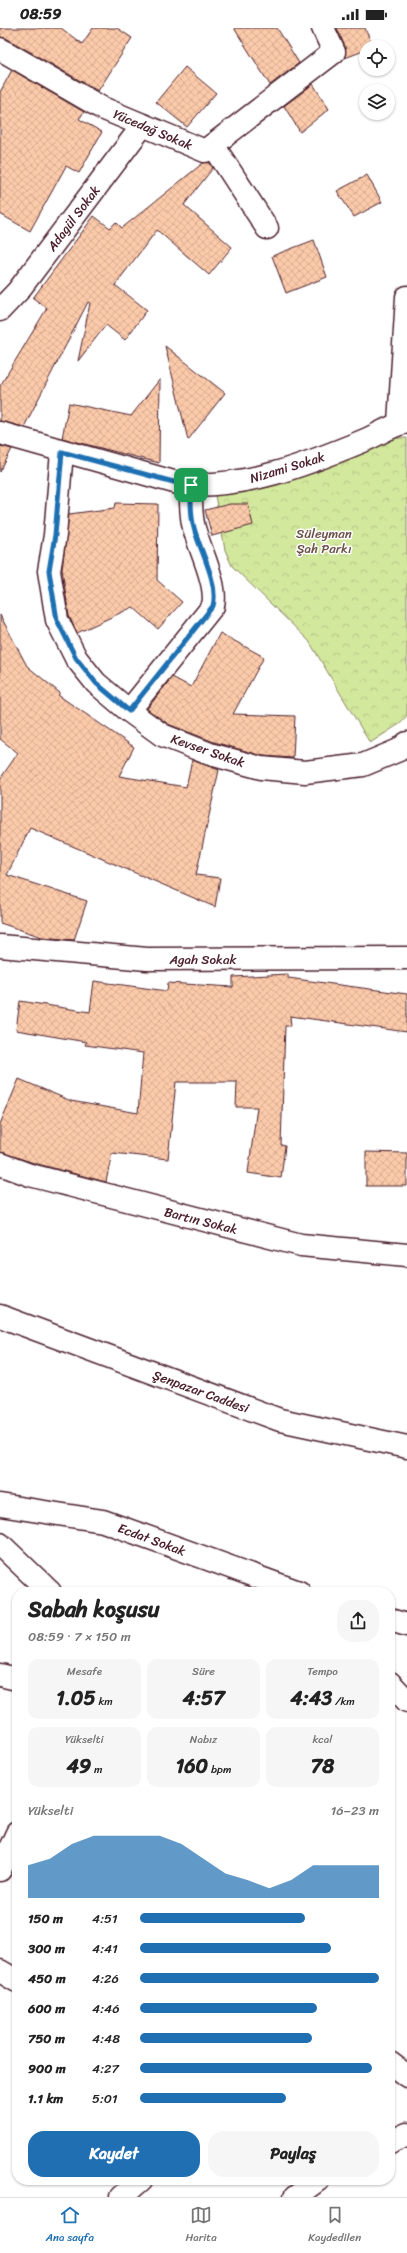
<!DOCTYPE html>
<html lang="tr">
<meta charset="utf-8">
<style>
:root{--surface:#fff;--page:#f6f6f6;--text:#222;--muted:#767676;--line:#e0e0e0;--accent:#1f6fb2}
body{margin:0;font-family:Sriracha,sans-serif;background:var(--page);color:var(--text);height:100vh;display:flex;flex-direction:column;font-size:15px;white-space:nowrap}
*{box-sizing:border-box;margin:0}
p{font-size:13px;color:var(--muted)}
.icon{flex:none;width:22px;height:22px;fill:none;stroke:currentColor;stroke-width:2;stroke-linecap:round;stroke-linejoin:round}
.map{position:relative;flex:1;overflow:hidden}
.panel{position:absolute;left:12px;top:1559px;width:383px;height:598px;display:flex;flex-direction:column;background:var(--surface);border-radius:16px;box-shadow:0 1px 3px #0004}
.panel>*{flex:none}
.controls{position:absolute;left:359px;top:12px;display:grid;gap:8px}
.controls a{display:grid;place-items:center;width:36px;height:36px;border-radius:50%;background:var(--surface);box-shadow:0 1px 3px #0004;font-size:20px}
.pin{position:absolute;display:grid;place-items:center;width:34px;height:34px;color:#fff;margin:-17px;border-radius:8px;box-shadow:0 2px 6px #0006}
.round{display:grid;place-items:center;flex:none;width:42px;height:42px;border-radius:16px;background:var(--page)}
.headline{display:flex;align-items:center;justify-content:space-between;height:68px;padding:0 16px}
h1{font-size:22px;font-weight:800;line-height:30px}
.metrics{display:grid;grid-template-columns:repeat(3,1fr);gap:6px;height:68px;padding:4px 16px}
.metrics div{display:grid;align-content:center;border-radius:10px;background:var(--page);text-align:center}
.metrics b{font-size:20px;font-weight:800}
.metrics small{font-size:11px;font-weight:400}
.metrics p{font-size:11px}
.chart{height:112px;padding:8px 16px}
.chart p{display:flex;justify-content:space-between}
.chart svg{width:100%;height:72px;margin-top:4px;fill:var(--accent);opacity:.7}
.button{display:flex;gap:8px;margin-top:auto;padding:8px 16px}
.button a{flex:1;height:46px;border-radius:16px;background:var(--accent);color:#fff;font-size:16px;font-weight:800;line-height:46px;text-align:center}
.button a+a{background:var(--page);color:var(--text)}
ul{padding:0 16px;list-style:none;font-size:13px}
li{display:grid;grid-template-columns:64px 48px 1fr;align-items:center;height:30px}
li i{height:10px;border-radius:5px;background:var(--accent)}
.status{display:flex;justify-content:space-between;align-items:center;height:28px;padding:0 20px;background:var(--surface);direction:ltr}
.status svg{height:11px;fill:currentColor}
.dock{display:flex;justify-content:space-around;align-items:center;height:56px;border-top:1px solid var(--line);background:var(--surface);font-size:11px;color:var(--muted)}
.dock a{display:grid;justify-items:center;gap:2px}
.dock .on{color:var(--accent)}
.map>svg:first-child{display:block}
.forest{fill:url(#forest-crowns);stroke:#8e8464}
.building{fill:url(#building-cross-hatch);stroke:#4a1f2b}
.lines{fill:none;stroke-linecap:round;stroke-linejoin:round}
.minor-casing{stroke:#4a1f2b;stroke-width:25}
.minor{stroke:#fff;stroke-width:22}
.route-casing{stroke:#fff;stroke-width:8}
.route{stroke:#1f6fb2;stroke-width:5}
.labels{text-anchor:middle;stroke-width:3;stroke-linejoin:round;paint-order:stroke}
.street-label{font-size:13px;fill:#4a1f2b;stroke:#fff}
.park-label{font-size:13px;fill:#6c5148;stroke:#fff}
</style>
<div class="status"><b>08:59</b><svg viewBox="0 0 49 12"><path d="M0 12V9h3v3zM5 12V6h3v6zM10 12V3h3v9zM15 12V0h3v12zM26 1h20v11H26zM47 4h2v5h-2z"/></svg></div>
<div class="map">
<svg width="407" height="2169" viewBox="0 0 407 2169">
<defs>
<pattern id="forest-crowns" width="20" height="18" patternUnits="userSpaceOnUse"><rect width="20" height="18" fill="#d2e89d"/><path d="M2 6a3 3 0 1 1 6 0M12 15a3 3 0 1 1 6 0" fill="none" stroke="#b6c787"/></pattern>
<pattern id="building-cross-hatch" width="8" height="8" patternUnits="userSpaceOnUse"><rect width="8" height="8" fill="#fbcaaa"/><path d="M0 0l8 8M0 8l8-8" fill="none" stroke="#d9ad92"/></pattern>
</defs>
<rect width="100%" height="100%" fill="#fff"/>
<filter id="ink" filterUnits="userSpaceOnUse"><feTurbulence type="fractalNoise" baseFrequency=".025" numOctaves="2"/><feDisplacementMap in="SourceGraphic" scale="8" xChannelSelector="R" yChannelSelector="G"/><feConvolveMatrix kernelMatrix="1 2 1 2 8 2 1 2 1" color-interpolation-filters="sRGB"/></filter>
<g filter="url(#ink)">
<!-- forest -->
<polygon class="forest" points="398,410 407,410 407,687 401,695 370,715 309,613 232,538 225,522 214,462 321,429"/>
<!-- building -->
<g class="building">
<polygon points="0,0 61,0 82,16 93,0 117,0 132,10 98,63 6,10 0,9"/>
<polygon points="234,0 277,0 299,35 270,57"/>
<polygon points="337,0 365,0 373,19 366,19 366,22 345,30 345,19"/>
<polygon points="185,39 216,65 187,99 156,74"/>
<polygon points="12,42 84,84 79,91 102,104 79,145 66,138 30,203 0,186 0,64"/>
<polygon points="313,56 329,81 300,104 284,78"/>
<polygon points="209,134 213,140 184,177 232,219 209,247 157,202 115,257 147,282 125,312 106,297 78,333 90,275 88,274 24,399 0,393 0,358 47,280 33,270 94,188 110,200 116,194 122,200 203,135"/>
<polygon points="367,147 382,174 354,189 337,163"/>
<polygon points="314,212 327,249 286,265 272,228"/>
<polygon points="165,318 225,365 188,412"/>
<polygon points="160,351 159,435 62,410 69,375 131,388"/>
<polygon points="0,418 12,421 0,444"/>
<polygon points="116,475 158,476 157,552 182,574 158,601 133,579 77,605 69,588 62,541 69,486 115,480"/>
<polygon points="230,476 248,476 253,497 212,508 205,482"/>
<polygon points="0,587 27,638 60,665 58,667 134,719 119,748 186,759 192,732 219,742 196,847 220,850 215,879 30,800 7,847 87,873 74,912 42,909 0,895 0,751 18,725 0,711"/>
<polygon points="220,605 264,629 233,686 295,688 293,730 263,728 214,714 168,696 147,681 172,649 191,659"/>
<polygon points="288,946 288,950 407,966 407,1004 290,988 291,998 285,998 281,1117 285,1118 281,1150 248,1145 257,1079 236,1079 237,1054 176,1054 168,1131 112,1125 106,1154 34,1135 0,1124 0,1096 19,1051 71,1073 138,1085 143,1025 85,1017 86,1014 16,1002 20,973 90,984 94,953 167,963 168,955 233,959 233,949"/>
<polygon points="366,1124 407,1125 407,1158 366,1158"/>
</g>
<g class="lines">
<defs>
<g id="minor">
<polyline points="0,21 102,80 205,123 334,24 323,0"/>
<polyline points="213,117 267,200"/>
<polyline points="0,282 18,263 143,97"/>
<polyline points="399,395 407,269"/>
<path d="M0,405l181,51c63,5 124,-19 182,-43 15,-6 28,-16 44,-19"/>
<polyline points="62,424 55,507 49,543 57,592 76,630 96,655 129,683 162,707 210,726 261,740 305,744 363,737 399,722 407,715"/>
<path d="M129,683l84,-105c5,-21 -13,-56 -19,-78 -4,-15 -3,-28 -3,-43"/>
<polyline points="0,918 147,931 407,930"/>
<polyline points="0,1136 30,1147 301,1217 407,1227"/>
<polyline points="0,1288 280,1392 407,1419"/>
<polyline points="0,1477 103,1493 299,1564"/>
<polyline points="0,1516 50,1564"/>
<polyline points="390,1592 407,1597"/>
<polyline points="0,1647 17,1651"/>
<polyline points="390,1655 407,1673"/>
<polyline points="0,1842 17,1805"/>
<polyline points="0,1943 17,1953"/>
<polyline points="390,2035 407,2048"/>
<polyline points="390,2114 407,2106"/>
<polyline points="121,2169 141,2152"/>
<polyline points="295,2169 318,2152"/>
</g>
</defs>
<!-- minor casing -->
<use href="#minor" class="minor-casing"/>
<!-- minor -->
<use href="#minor" class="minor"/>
</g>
</g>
<g class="lines" filter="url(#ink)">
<defs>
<path id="route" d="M62,424l119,32 10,1c0,15 -1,28 3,43 6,23 25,55 19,78l-84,105 -33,-28 -20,-25 -19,-38 -8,-49 6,-36z"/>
</defs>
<!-- route casing -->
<use href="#route" class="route-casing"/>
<!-- route -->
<use href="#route" class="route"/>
</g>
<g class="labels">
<!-- street labels -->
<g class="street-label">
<text transform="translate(153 101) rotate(23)" y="5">Yücedağ Sokak</text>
<text transform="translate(73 190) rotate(-53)" y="5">Adagül Sokak</text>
<text transform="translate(287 439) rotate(-17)" y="5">Nizami Sokak</text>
<text transform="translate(208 722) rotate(19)" y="5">Kevser Sokak</text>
<text x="203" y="936">Agah Sokak</text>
<text transform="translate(201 1192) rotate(14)" y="5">Bartın Sokak</text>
<text transform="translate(201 1363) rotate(20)" y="5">Şenpazar Caddesi</text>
<text transform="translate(152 1511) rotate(20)" y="5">Ecdat Sokak</text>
</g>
<!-- park labels -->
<g class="park-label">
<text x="324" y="510">Süleyman<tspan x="324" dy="15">Şah Parkı</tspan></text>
</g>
</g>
</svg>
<div class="controls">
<a><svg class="icon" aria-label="locate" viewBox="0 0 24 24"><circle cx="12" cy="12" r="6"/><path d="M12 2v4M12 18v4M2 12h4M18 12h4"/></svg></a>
<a><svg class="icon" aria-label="layers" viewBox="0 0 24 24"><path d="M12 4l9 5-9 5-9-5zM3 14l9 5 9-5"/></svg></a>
</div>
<div class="pin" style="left:191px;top:457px;background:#1e9e55"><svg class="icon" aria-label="arrive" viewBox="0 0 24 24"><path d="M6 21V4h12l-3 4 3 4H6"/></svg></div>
<section class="panel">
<div class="headline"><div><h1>Sabah koşusu</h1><p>08:59 · 7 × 150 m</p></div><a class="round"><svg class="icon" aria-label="share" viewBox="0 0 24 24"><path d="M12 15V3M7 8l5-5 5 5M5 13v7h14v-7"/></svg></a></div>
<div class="metrics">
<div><p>Mesafe</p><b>1.05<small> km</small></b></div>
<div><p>Süre</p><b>4:57</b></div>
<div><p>Tempo</p><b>4:43<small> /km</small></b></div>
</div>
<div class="metrics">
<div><p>Yükselti</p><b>49<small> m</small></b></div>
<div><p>Nabız</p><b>160<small> bpm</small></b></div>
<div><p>kcal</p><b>78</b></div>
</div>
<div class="chart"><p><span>Yükselti</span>16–23 m</p>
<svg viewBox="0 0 160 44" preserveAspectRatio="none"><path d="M0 44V24L10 20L20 11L30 6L40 6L50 6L60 6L70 11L80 20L90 29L100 33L110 38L120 33L130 24L140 24L150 24L160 24V44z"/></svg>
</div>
<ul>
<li><b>150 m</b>4:51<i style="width:69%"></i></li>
<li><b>300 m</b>4:41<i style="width:80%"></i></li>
<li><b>450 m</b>4:26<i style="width:100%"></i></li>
<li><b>600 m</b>4:46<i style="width:74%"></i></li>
<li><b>750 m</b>4:48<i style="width:72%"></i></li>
<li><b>900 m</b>4:27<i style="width:97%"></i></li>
<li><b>1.1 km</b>5:01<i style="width:61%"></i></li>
</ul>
<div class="button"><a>Kaydet</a><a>Paylaş</a></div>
</section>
</div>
<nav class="dock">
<a class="on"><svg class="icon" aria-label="home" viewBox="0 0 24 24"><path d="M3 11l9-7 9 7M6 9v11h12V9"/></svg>Ana sayfa</a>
<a><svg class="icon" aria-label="map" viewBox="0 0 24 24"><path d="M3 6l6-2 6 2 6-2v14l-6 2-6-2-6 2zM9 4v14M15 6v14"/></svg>Harita</a>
<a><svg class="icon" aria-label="saved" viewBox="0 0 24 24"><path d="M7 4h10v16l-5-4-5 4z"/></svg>Kaydedilen</a>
</nav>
